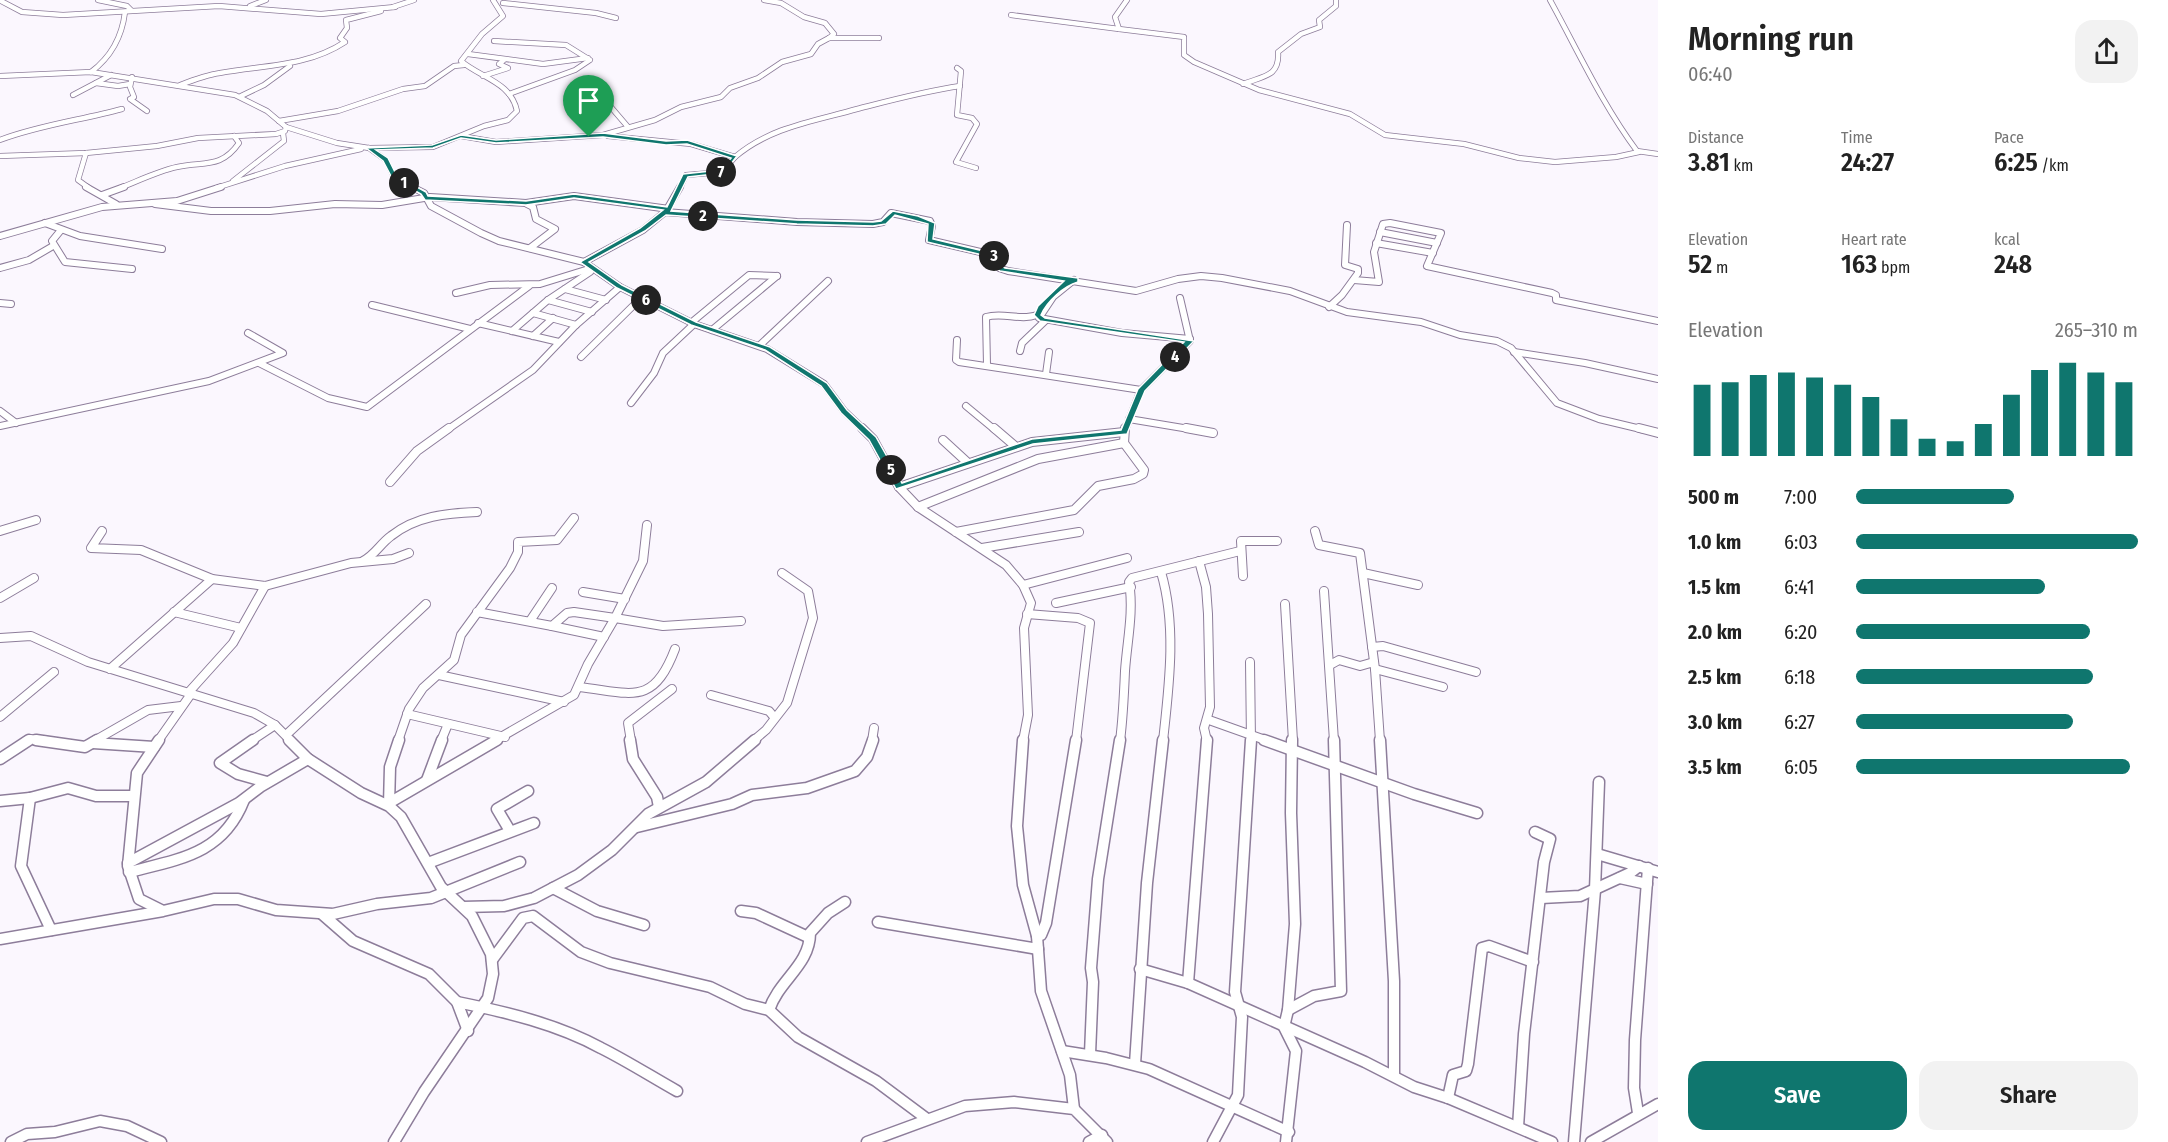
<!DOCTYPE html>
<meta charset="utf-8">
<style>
:root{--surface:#fff;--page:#f2f2f2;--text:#222;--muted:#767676;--accent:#0f766e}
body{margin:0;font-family:"Fira Sans Condensed",sans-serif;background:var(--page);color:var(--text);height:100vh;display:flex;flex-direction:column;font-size:22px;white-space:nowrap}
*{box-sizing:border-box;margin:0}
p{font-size:20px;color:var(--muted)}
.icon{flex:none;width:33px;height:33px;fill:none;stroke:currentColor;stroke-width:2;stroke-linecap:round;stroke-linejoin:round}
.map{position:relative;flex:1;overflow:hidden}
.details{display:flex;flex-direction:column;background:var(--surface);width:510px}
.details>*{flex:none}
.pin{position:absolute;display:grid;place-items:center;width:51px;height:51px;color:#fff;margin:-62px -26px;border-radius:50% 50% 50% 0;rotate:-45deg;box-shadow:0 0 6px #0007}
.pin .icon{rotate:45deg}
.km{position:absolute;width:30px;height:30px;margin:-15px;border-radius:50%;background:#222;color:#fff;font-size:16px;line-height:30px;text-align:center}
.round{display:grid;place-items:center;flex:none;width:63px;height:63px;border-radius:18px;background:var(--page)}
.head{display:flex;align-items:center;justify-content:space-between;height:102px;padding:0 30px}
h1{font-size:33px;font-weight:600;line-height:45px}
.stats{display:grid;grid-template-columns:repeat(3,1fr);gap:9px;height:102px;padding:6px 30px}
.stats div{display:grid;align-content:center}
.stats b{font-size:26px;font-weight:600}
.stats small{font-size:16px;font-weight:400}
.stats p{font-size:16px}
.chart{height:168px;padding:12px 30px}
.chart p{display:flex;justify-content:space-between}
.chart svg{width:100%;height:108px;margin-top:6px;stroke:var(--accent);stroke-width:6}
.action{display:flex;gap:12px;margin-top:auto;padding:12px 30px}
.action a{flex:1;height:69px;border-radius:18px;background:var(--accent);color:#fff;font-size:24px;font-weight:600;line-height:69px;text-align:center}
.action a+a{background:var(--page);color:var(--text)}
ul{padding:0 30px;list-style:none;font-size:20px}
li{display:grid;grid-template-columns:96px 72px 1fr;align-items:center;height:45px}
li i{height:15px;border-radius:8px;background:var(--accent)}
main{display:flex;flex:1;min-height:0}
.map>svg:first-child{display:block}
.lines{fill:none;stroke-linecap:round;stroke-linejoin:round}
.street-far3-casing{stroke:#8d7d9a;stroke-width:6}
.street-far2-casing{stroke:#8d7d9a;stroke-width:8}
.street-far1-casing{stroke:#8d7d9a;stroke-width:10}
.street-casing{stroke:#8d7d9a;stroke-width:13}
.street-far3{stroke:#fff;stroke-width:4.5}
.street-far2{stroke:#fff;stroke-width:6}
.street-far1{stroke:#fff;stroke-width:8}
.street{stroke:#fff;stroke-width:10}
.route{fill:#0f766e;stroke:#fff;stroke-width:1.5;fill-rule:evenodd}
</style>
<main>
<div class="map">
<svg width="1658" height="1142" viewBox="0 0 1658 1142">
<rect width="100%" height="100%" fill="#fbf7fe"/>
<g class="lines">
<defs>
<g id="street-far3">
<polyline points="98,0 127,6 131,10"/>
<polyline points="764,0 781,3 804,17 825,23 834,34 829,38"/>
<polyline points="1127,0 1115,17 1119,29 1184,37 1184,55 1194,62 1259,90 1350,114 1385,135 1464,144 1519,158 1555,162 1616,157 1639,152"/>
<path d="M1550,0c28,51 52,104 87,151l21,3"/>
<polyline points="1,1 22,12 63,15 219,6 321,14 395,7"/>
<polyline points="503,3 596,13 616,18"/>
<polyline points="250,6 266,0"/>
<polyline points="393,7 414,0"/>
<polyline points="1011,15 1119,29"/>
<polyline points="494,41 566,45 590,60 575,70 509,94"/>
<polyline points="468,54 543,64 588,58"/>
<polyline points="957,68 961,71 957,115 972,118 977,124 956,162 976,168"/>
<path d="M91,72c20,-15 31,-35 34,-60"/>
<path d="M0,76l91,-4 144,23 32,16 19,16 51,16 32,5 64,-1 51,-21 24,-6 9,-9c-6,-29 -36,-33 -56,-50l21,-27 21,-18 -10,-16"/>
<polyline points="483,76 508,68 499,64 504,60"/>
<polyline points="132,77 130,87 134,97 130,99 147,111"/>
<polyline points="96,83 118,86 130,84"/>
<path d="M1243,84c20,-8 37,-7 35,-32l23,-18 19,-7 -1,-7 17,-14v-6"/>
<path d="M180,85c13,-5 26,-10 40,-12 43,-8 87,-6 125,-31l-5,-4 7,-10 -1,-8 35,-9"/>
<polyline points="584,94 610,106 628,127"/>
<polyline points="73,95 111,75"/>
<polyline points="241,96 264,85 290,66"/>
<polyline points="279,121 338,111 403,89 425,86 454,66 464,65"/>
<polyline points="461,136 496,142 603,135 655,120 681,107 721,97 730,88 758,78 782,62 811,54 818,44 829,38 879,38"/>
<polyline points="608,136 691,144 735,157 722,172 686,175 680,188"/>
<path d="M0,140c39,-15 82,-20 122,-31"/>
<polyline points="369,148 386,160 394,177 415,188"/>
<polyline points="86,153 78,180 89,188"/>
<polyline points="0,156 86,153 157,146 198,138 276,134 285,131 286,127"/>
<path d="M735,157c35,-30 80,-36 122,-48 35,-9 68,-18 103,-23"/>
<polyline points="233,181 284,141 283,133"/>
<path d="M120,188c18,-7 38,-17 57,-21 27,-6 44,2 62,-24l-5,-7"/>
<polyline points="216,188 285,166 361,149"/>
</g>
<g id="street-far2">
<polyline points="86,187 116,204"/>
<polyline points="412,187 424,193 431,206 481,233 499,241 584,262 620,287 694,324 767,349 824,384 844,411 864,430"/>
<polyline points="102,195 124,187"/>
<polyline points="155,204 211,211 270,211 335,204 382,205 430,197 526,203 574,196 669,209"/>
<polyline points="527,204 533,207 536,219 555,229 530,248"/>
<polyline points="666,211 680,187"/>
<polyline points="45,223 80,236 162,249"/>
<polyline points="61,230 52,241 65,262 132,269"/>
<polyline points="1380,232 1437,243"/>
<polyline points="0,236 102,207 177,201 221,187"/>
<polyline points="1376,243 1433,253"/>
<polyline points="584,262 643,230 665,212 797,222 873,224 883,222 891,213 930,221 932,226 929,240 993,255 1000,260 999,268 1008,271 1136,291 1178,279 1201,276 1222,278 1290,291 1347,312 1421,322 1460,335 1497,341 1511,348 1557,403 1599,419 1645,430"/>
<polyline points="0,268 29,260 53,246"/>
<polyline points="1074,280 1053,297 1039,318 1122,333 1190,339"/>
<polyline points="1354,280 1379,282 1374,252 1383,224 1390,223 1441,233 1427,266 1552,293 1556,295 1556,300 1658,321"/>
<polyline points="565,289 606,300"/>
<polyline points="456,293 490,285 540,284 592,268"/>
<polyline points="548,300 592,312"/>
<polyline points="0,303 11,304"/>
<polyline points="372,305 470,329"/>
<polyline points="1329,307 1342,295 1358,273 1358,269 1345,265 1347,225"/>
<polyline points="533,313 576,325"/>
<polyline points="692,322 749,275 777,276"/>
<polyline points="478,323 559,342"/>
<polyline points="712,330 777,276"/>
<polyline points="512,331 548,300 590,272"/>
<polyline points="533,336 553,318"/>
<polyline points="957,340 956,360 959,362 1141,390"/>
<polyline points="760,345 828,281"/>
<polyline points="1020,351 1022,343 1046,320"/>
<polyline points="1514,352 1585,363 1658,379"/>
<polyline points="581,357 641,298"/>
<polyline points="259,363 328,398 367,407 529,286"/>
<path d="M987,365l-1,-48c17,-5 34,4 51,-2"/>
<polyline points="1046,374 1049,352"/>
<polyline points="631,403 654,373 663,353 694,324"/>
<polyline points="966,406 995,430"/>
<polyline points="0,411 16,423"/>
<polyline points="1129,419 1195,430"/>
<polyline points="0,426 209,381 283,353 248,333"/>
<polyline points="447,430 533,370 576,325 620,287"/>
<polyline points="1125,430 1141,390 1190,341 1180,298"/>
</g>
<g id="street-far1">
<polyline points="862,428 873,439 899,487 918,507 1006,565 1023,585 1031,603 1024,628 1028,715 1023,741"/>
<polyline points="994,428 1015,446"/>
<polyline points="1186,428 1213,433"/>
<polyline points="1639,428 1658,433"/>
<polyline points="943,440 968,463"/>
<polyline points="390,482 417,451 449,428"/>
<polyline points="899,487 1032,442 1124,432"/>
<polyline points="918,507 1038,459 1124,443"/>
<polyline points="0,531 36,520"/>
<polyline points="102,531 91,548 141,550 212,579 265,586 351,563 393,559 409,553"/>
<polyline points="1315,531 1319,545 1360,553 1375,669 1380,741"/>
<polyline points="956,532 1074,510 1098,486 1134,479 1143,474 1144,470 1124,443 1125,428"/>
<polyline points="982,548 1079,532"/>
<path d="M363,561c12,-6 17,-17 28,-25 25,-20 56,-23 86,-24"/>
<polyline points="1199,561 1206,587 1208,614 1210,707 1204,728 1207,741"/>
<path d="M1161,572c16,54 8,114 2,169"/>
<polyline points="1363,573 1418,585"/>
<polyline points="1243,576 1241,541 1277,541"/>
<polyline points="1023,585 1127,558"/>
<polyline points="1324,591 1334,741"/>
<polyline points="583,592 625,599"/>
<polyline points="0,598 34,578"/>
<polyline points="1056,603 1131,587"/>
<polyline points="1285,604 1293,741"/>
<polyline points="174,612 241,628"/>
<polyline points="477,612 552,626 567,613 574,612 615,618 643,561 647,525"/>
<polyline points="1027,614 1078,618 1090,623 1076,741"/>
<polyline points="530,621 552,588"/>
<polyline points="552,626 604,637"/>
<polyline points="0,638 31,636 88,662 254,713 275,725 291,741"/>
<polyline points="1372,647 1383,646 1476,672"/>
<polyline points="1250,662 1251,741"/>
<polyline points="1330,665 1339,660 1360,666 1374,662"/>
<polyline points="110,669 212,579"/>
<polyline points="1375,669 1443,687"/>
<polyline points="439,675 564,702"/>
<path d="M579,687c53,6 74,20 96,-38"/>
<polyline points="188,693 233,643 265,586"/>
<polyline points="711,695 769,711 774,717"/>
<polyline points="407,714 505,737"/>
<polyline points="0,717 54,672"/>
<polyline points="1209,720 1268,741"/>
<polyline points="286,735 426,604"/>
<polyline points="26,741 30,739 47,741"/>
<polyline points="94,741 148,710 181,706"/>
<polyline points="158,741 191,694"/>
<polyline points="251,741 275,725"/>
<polyline points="398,741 409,709 423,688 454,660 461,635 510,568 518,552 518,542 557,540 574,518"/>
<polyline points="441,741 448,724"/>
<polyline points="494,741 574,695 588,664 615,618 663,626 741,621"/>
<polyline points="631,741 628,723 672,689"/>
<polyline points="753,741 766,730 787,703 813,618 808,591 782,573"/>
<polyline points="872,741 874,728"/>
<path d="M1120,741c3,-23 4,-46 5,-70 2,-30 9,-59 4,-89l3,-4 108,-27"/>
</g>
<g id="street">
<polyline points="36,740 85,747 97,740"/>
<polyline points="159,740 137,773 128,866 139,899 161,910"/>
<polyline points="253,740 220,763 238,774 267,782"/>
<polyline points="289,740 308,759 361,793 389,806 401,817 441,887 472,916 491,954 493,974 488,998 424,1092 394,1142"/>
<polyline points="630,740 633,759 657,797 659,807"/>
<polyline points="1023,740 1017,826 1023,885 1037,936 1041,991 1070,1075 1074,1109"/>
<polyline points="1264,740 1414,794 1477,813"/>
<polyline points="1380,740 1394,981 1394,1076"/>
<polyline points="93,743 154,747"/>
<polyline points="0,759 29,740"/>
<polyline points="427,780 442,740"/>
<polyline points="30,798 21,866 51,930"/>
<polyline points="0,801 30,798 68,788 96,796 133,796"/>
<polyline points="389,803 497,740"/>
<polyline points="389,805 390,767 399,740"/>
<polyline points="637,827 732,804 752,795 807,788 855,771 867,757 873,740"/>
<polyline points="510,831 497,809 528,791"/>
<polyline points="1597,854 1658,872"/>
<polyline points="128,863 239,803 260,787 308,759"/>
<polyline points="428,863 534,823"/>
<path d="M129,872c51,-13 94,-18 115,-72"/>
<polyline points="1620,878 1647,884"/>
<polyline points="553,888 597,911 644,925"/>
<polyline points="1541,898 1580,896 1630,873 1639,866"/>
<polyline points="463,907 504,906 534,898 578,875 612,850 648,814 706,782 755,740"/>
<polyline points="741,911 756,913 808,937"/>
<polyline points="322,914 353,941 429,974 457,1002 468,1031"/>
<polyline points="878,922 1038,949"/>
<polyline points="1037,936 1041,935 1046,923 1076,740"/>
<polyline points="0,939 163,911 214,899 238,899 276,910 333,914 377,904 431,898 520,862"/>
<polyline points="492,960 523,918 533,916 581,952 610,963 710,987 745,1004 769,1010 798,1037 876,1081 927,1119"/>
<polyline points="1140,969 1188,983 1365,1062 1414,1087 1448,1098 1552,1142"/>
<polyline points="1188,983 1207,740"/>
<path d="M457,1002c49,10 100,22 144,46 26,13 51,29 76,43"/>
<path d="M769,1010c10,-30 41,-45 41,-77l18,-20 17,-11"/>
<polyline points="1288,1010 1314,996 1341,991 1334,740"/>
<polyline points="1062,1051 1106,1058 1149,1069 1289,1132"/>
<polyline points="1090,1054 1093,982 1091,968 1098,879 1120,740"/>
<polyline points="1135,1064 1147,883 1163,740"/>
<polyline points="1448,1098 1453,1075 1466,1071 1468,1064 1482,948 1489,946 1533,962"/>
<polyline points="1638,1113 1634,1088 1635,1040 1648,868"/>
<polyline points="1518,1127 1524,1034 1544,862 1550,839 1535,832"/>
<polyline points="11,1142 27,1134 55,1132 100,1121 127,1126 161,1142"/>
<polyline points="867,1142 965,1106 1014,1102 1074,1109 1107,1142"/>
<polyline points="1089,1142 1102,1135"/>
<polyline points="1213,1142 1238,1095 1242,1017 1235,992 1251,740"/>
<polyline points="1286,1142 1296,1051 1284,1027 1288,1010 1295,924 1291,813 1292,740"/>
<polyline points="1574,1142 1595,890 1599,782"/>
<polyline points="1591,1142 1658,1104"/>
</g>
</defs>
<!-- street-far3 casing -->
<use href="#street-far3" class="street-far3-casing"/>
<!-- street-far2 casing -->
<use href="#street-far2" class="street-far2-casing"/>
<!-- street-far1 casing -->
<use href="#street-far1" class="street-far1-casing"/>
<!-- street casing -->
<use href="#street" class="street-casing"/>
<!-- street-far3 -->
<use href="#street-far3" class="street-far3"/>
<!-- street-far2 -->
<use href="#street-far2" class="street-far2"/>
<!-- street-far1 -->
<use href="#street-far1" class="street-far1"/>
<!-- street -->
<use href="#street" class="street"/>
</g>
<!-- route -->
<path class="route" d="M603,133l63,8 21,-1 50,16 -13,17 -36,4 -17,34 126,9 76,2 8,-1 12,-10 25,5 17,7 -2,16 63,15 8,6 -2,6 3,2 73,10v4c-14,4 -31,19 -37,33l4,3 149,23 -49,50 -18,43 -94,10 -137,45 -27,-49 -28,-27 -20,-27 -56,-36 -74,-25 -74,-37 -37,-26 60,-34 23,-18 -89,-12 -48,7 -101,-5 -4,-6 -29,-16 -9,-17 -17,-13 66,-3 29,-10 35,5zM603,137l63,8 21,-1 44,14 -11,12 -37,4 -16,33 -93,-13 -48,7 -98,-5 -2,-4 -29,-16 -9,-18 -12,-8 57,-2 28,-10 35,5zM666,215l131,9 76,2 13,-2 9,-9 33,9 -1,18 64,15 6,4 -2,6 5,4 64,10 -26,25 -4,9 6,6 144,21 -46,47 -17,41 -89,9 -130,44 -26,-46 -29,-27 -20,-27 -57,-36 -74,-25 -74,-37 -33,-23 56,-31z"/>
</svg>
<div class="pin" style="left:589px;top:137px;background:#1e9e55"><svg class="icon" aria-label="arrive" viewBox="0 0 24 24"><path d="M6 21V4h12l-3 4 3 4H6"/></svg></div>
<b class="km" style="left:404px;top:183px">1</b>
<b class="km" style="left:703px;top:216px">2</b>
<b class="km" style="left:994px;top:256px">3</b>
<b class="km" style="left:1175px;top:357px">4</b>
<b class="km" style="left:891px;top:470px">5</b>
<b class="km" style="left:646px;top:300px">6</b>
<b class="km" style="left:721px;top:172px">7</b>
</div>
<section class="details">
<div class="head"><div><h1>Morning run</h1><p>06:40</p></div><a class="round"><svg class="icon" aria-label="share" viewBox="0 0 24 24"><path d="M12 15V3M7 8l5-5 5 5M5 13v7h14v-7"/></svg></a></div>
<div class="stats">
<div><p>Distance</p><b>3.81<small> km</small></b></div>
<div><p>Time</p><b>24:27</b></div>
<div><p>Pace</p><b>6:25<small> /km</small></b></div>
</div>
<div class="stats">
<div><p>Elevation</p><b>52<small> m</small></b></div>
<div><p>Heart rate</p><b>163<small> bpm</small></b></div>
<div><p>kcal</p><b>248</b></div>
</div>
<div class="chart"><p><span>Elevation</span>265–310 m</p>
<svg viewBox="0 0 160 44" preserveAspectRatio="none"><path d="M5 44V15M15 44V14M25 44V11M35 44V10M45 44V12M55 44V15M65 44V20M75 44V29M85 44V37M95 44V38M105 44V31M115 44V19M125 44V9M135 44V6M145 44V10M155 44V14"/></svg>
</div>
<ul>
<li><b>500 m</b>7:00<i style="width:56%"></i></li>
<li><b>1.0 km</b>6:03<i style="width:100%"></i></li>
<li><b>1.5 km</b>6:41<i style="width:67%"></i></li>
<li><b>2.0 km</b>6:20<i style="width:83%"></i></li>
<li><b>2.5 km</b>6:18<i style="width:84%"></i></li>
<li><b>3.0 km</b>6:27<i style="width:77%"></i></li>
<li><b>3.5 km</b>6:05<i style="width:97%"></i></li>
</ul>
<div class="action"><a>Save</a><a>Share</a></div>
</section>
</main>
